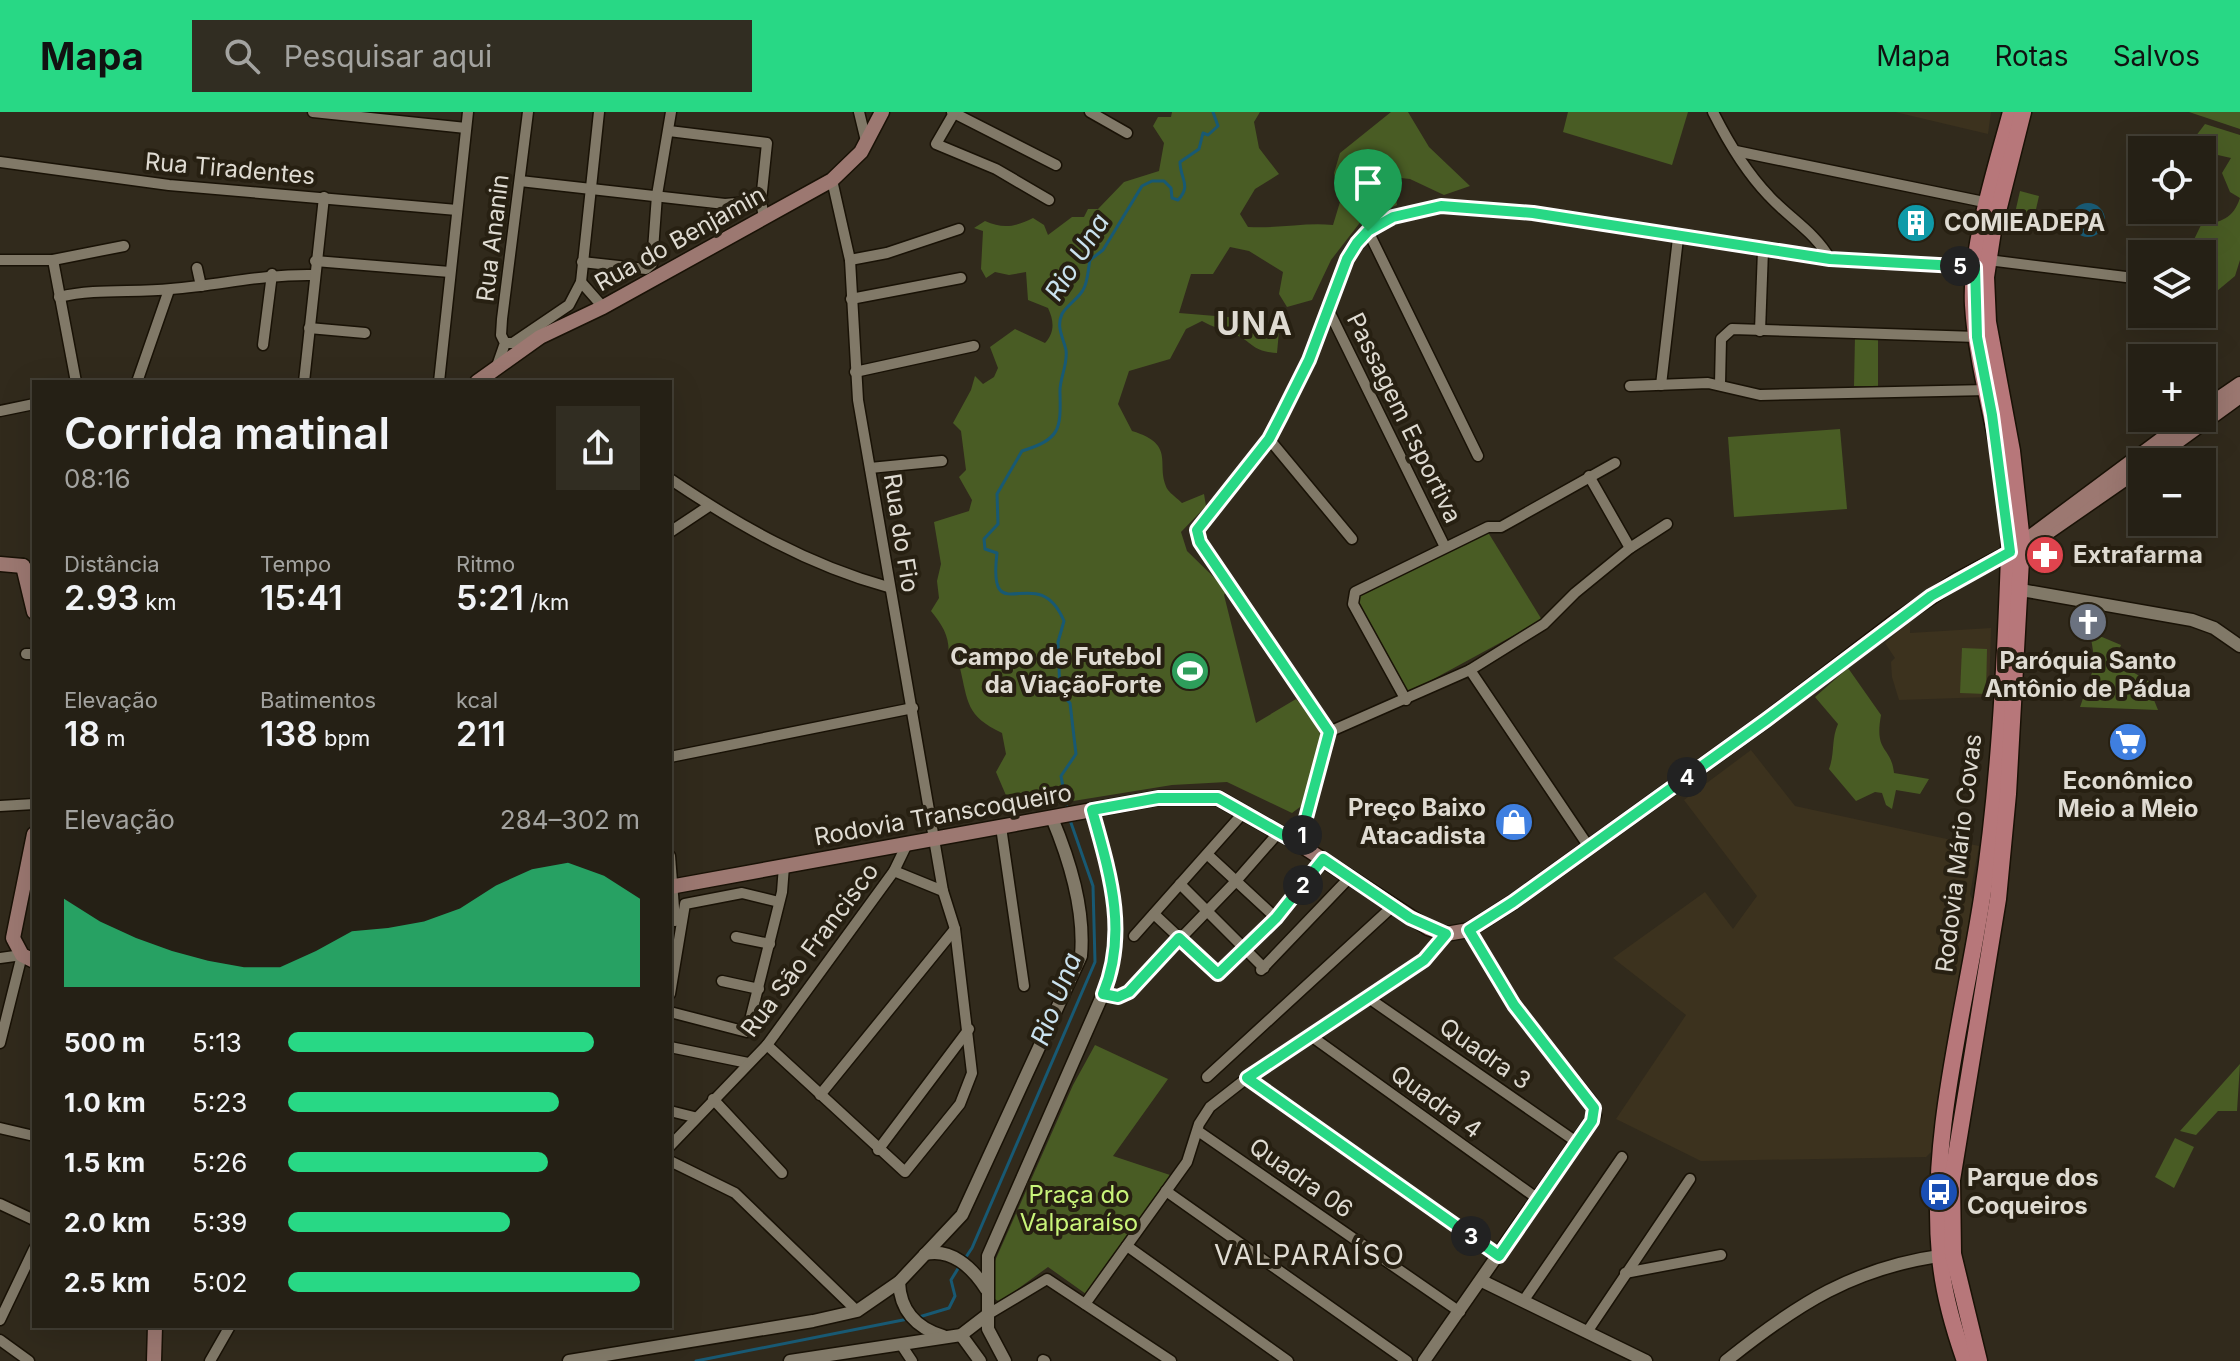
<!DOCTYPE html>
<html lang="pt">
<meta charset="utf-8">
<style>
:root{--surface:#252015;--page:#312d22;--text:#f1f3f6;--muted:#a3a3a0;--line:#423e34;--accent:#28d885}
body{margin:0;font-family:Inter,sans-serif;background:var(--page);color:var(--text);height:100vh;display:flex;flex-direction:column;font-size:30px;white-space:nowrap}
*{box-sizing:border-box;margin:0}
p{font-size:26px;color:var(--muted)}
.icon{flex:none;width:44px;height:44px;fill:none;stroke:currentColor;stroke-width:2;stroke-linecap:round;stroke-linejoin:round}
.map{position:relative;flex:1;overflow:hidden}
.details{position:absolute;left:32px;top:268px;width:640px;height:948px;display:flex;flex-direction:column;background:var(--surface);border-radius:0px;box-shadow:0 8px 32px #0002,0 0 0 2px var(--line)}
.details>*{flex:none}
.fabs{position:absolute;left:2128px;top:24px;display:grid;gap:16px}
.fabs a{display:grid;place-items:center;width:88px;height:88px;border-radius:0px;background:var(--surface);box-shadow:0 8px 32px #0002,0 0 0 2px var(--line);font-size:40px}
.pin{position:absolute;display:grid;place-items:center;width:68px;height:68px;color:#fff;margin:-82px -34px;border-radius:50% 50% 50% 0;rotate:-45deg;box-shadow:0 0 8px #0007}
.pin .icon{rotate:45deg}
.km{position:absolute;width:40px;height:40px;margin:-20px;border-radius:50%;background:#222;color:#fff;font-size:22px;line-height:40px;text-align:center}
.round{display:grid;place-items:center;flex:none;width:84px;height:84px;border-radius:0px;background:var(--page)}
.head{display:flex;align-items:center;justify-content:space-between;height:136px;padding:0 32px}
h1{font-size:44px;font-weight:600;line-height:60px}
.figures{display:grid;grid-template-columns:repeat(3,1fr);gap:12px;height:136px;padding:8px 32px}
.figures div{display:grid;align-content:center}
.figures b{font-size:34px;font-weight:600}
.figures small{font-size:22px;font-weight:400}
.figures p{font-size:22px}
.chart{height:224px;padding:16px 32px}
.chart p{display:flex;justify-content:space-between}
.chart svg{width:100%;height:144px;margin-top:8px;fill:var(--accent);opacity:.7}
ul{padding:0 32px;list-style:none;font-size:26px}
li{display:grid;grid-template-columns:128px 96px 1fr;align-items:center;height:60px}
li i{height:20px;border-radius:10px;background:var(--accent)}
header{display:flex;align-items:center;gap:48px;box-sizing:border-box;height:112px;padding:0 40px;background:var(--accent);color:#111}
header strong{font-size:38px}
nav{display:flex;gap:44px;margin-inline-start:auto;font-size:28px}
.search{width:560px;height:72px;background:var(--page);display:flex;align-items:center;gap:20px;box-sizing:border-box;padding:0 28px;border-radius:0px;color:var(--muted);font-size:30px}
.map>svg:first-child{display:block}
.built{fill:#3c321e}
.green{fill:#495c24}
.water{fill:#185973}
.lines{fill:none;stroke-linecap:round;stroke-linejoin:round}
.stream{stroke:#185973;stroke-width:3}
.minor-casing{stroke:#191206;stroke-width:13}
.tertiary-casing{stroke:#191206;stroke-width:15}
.secondary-casing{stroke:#191206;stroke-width:17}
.primary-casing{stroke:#191206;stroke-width:19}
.minor{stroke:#817968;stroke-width:10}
.tertiary{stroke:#817968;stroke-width:12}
.secondary{stroke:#9c7871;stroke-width:14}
.primary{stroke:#b7777a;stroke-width:16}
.route-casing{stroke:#fff;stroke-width:16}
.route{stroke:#28d885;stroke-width:10}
.labels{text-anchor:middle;stroke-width:8;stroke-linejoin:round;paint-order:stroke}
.street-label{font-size:24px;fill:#dfdbd2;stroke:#272012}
.poi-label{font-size:24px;font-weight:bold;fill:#dfdbd2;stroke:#272012;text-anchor:start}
.park-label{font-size:24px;fill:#c9f47a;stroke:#272012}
.water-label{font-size:26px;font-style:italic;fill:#cae2ef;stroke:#272012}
.quarter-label{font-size:28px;letter-spacing:2px;fill:#dfdbd2;stroke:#272012}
.district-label{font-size:32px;font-weight:bold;letter-spacing:2px;fill:#dfdbd2;stroke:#272012}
</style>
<header>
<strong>Mapa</strong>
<div class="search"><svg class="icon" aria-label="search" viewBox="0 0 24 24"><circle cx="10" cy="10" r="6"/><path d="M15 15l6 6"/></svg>Pesquisar aqui</div>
<nav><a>Mapa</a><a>Rotas</a><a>Salvos</a></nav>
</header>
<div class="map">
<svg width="2240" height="1249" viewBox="0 0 2240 1249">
<rect width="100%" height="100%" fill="#312a1c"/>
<!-- built -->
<g class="built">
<polygon points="1895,0 1991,0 1988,22"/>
<polygon points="1910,510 1910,521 1991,516 1989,585 1899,588 1892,565 1891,550 1895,546 1885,531"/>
<polygon points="1751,638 1795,694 1979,734 1970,782 1977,801 1935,1036 1926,1045 1701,1049 1616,1007 1686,903 1613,846 1705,780 1733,817 1757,784 1684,688"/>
</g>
<!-- green -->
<g class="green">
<path d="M1172,0h88l-6,10 5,26 20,26 -24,15 -15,25 8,13c30,2 57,-5 85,-2l7,-23 -6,-29 6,-20 51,-41h17l21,35 41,39 -26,9 -34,-16 -18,-2 5,28 -35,15 -31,40 -19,40 -25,7 -8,-13 4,-22 -34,-21 -19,-4 -17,27h-22l-12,39 61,5 39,13 -2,22c-27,-2 -23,-11 -43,-19 -12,-5 -20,-6 -32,-13l-16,8 -16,30 -41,12 -11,33 14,27c46,14 22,34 36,59 3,4 10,9 14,13l22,-9 2,12 -25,26 6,19 40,39 -3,5 32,128 40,-24 15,17 10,20 -17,68 -12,9 -65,-31 -55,3 -166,27 2,-12 -12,-28 10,-18 -4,-21c-36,-17 -34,-31 -42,-65l-12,-8c3,-21 -4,-33 -17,-49l8,-13 -2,-17 4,-17 -7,-42 35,-11 3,-11 -13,-23 7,-7 -5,-39 -8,-8 18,-33 4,-14 8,8 11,-7 4,-9 -8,-21 25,-18 30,14c10,-11 9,-22 3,-35l-20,-8 -2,-28 -17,3 -14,-3 -9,6 -5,-9 2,-38 -9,-3 11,-7c18,8 30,6 48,-3l11,7 4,10 24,-18h12l4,-8h10l26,-27 35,-11 5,-28 -11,-17 5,-9h13z"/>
<polygon points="1568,0 1688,0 1672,53 1563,20"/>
<polygon points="2189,0 2240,0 2240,17"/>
<path d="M2205,12l35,11v125l-5,16 -18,15 -15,-19v-18l-14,-2 13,-27c20,-3 32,-6 39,-27l-10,-6 -8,-19 9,-15 -22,-5 -7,3v-6l-16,-1z"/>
<polygon points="2020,79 2039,84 2032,115 2013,110"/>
<polygon points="1855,224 1878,224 1878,275 1854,274"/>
<polygon points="1840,317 1847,397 1734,405 1728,325"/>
<polygon points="1486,417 1542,508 1406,582 1353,486"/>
<polygon points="2102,525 2121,533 2116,546 2122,554 2159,575 2152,583 2158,598 2080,595 2095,552 2091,526"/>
<polygon points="1962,536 1987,537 1986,582 1960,581"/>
<path d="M1848,556l33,47c-7,39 10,30 13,58l35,6 -9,15 -24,-4 -4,19 -6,-4 -4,-12 -7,-1 -19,9 -27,-32c6,-16 2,-29 9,-45l-23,-27z"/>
<polygon points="1095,933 1168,967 1113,1044 1170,1063 1086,1182 1048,1155 1000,1190 993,1186 994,1151 1073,973"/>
<polygon points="2240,952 2237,999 2218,999 2196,1023 2180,1019"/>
<polygon points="2175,1026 2194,1035 2174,1076 2155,1065"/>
</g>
<!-- water -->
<circle class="water" cx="2088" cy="108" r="17"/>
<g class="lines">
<!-- stream -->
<g class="stream">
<path d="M1067,696l-6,-32 15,-22 -6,-51 -10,-10 -2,-51 6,-21c-27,-64 -77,14 -67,-68l-12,-4 -1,-10 14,-15 -1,-30 25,-43c38,-12 39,-21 38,-58 -1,-14 8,-27 6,-43 -3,-13 -10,-23 -4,-36 5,-9 16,-15 21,-24 5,-8 5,-21 7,-30l13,-10 39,-64 10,-5h12l7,7 1,10 6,2c14,-15 2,-21 2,-38l19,-13 4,-16 5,2 10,-9 -5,-14"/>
<polyline points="964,1148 972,1136 1095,850 1093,774 1070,708"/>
<polyline points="919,1205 949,1196 955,1184 951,1168 959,1155"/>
<polyline points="696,1249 908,1207"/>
</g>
<defs>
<g id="minor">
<polyline points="313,0 466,16"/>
<polyline points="859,0 866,29"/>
<polyline points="952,0 1056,53"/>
<polyline points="1090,0 1127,21"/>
<path d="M1713,0c15,30 33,60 56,84 20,22 46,36 61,63"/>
<polyline points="954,1 936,32 996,57 1049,88"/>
<polyline points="669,19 767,31 761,89 764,106"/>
<polyline points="1736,39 1989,91"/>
<polyline points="0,50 169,73 457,98"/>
<polyline points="520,69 725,92 761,89"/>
<polyline points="1368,119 1478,344"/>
<polyline points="0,148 53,148 124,134"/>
<polyline points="53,148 76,270"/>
<polyline points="850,148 887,141 959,117"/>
<polyline points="1988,148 2142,167"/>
<polyline points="315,149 450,160"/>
<polyline points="582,150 646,157 652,152 657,83 671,0"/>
<polyline points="197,156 201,174"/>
<polyline points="581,170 603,195"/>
<path d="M59,185c38,-9 74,-4 112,-8 52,-4 89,-15 143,-14"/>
<polyline points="851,187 961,166"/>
<polyline points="1327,195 1445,435"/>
<polyline points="309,216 365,221"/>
<polyline points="1760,219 1763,138"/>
<polyline points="505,231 513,231 569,193 581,170 599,0"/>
<polyline points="263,233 272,162"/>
<polyline points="497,254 505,231 501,223 502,207 528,0"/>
<polyline points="855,260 974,234"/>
<polyline points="137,270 169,178"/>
<polyline points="304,270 324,85"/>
<polyline points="439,270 468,0"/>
<polyline points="1720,272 1721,227 1732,217 1977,225"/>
<polyline points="1661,273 1678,126"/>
<polyline points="1630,274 1708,271 1760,283 1988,278"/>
<polyline points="0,299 34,292"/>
<polyline points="1269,327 1352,427"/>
<polyline points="870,356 942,349"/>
<polyline points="1589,364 1630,436"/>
<path d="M670,367c68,46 138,86 218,108"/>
<polyline points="670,420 709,394"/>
<polyline points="26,542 34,542"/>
<polyline points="1470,558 1589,735"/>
<polyline points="1406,588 1353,492 1355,480 1488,415 1501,415 1615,351"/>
<polyline points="1329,620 1470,558 1544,512 1575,481 1630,436 1667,412"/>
<polyline points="670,645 913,596"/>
<polyline points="0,694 34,692"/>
<polyline points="1001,715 1024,874"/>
<polyline points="1299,732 1329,620 1200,430 1197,418 1269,327 1281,304 1309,248 1347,147 1368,119 1393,105 1441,94 1464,95 1533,101 1830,147 1975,155"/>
<polyline points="1208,743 1276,806"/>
<polyline points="670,744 675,809"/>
<polyline points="894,759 943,779"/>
<polyline points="1180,772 1264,856"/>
<polyline points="1154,802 1218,862 1276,806 1323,747"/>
<polyline points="1134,824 1244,700"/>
<polyline points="736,825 770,832"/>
<polyline points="0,846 22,843"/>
<polyline points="1261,858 1350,765"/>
<polyline points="722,869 759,877"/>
<polyline points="670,882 685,792 742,781 779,790"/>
<polyline points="1103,882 1118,885 1129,880 1237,768 1279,720"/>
<polyline points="1370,887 1578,1031"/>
<polyline points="670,900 747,920 782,780 784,754"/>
<polyline points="1311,924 1538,1087"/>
<polyline points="0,931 22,843"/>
<polyline points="767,933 905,1060 960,992 972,961 955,817 943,779 858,288 850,148 832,68"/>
<polyline points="670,935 748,951"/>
<polyline points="1207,965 1392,795"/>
<polyline points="1247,966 1499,1144"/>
<polyline points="820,983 955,817"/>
<polyline points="713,987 782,1061"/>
<polyline points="670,999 694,1005"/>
<polyline points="0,1016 34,1024"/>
<polyline points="1198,1019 1460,1200"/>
<polyline points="670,1034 767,933 894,759 908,730"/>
<polyline points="878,1038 969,917"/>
<polyline points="670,1049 735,1081 857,1199"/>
<polyline points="1166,1079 1407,1249"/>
<polyline points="0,1092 34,1108"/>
<polyline points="1127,1134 1288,1249"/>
<polyline points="1625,1161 1721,1143"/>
<polyline points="1524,1188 1622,1045"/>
<polyline points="1085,1192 1187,1050 1199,1012 1210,995 1247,966 1424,848 1446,822"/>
<polyline points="987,1203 1047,1167 1171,1249"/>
<polyline points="0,1208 34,1137"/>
<polyline points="1587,1220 1690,1067"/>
<polyline points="0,1228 29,1249"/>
<polyline points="902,1234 912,1249"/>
<polyline points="1043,1248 1045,1249"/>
<polyline points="210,1249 230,1214"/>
</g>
<g id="tertiary">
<polyline points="2021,478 2192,508 2214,516 2240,534"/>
<path d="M925,1142c26,-6 47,13 61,35"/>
<polyline points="1482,1169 1646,1249"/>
<path d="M899,1170c1,28 17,46 44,54"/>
<polyline points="961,1223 980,1249"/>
<path d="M569,1249l244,-40 44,-10 42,-29 63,-67 119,-259c4,-47 -11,-95 -29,-138"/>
<polyline points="790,1249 961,1223 987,1203"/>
<path d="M1005,1249l-17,-32v-73l115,-262c26,-61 6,-123 -11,-184"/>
<polyline points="1424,1249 1595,1003 1590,989 1514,893 1469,818"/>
<path d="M1726,1249c71,-57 128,-94 220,-106"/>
</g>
<g id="secondary">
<polyline points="477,270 540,225 603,195 832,68 861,40 882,0"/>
<polyline points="2202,298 2240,272"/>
<polyline points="2149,350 2240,284"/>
<polyline points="2041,425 2142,355"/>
<polyline points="0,452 23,454"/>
<polyline points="23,454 34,500"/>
<polyline points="34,722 13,826 22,843 34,849"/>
<polyline points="670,775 1158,686 1218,686 1299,732 1428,816 1446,822 1469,818 1513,790 1766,608 1897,508 1957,468 2010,440 2190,306"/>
<polyline points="154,1249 155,1214"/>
</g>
<g id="primary">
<path d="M1965,1249c-12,-34 -22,-68 -25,-105 -11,-119 24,-241 42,-358 17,-112 23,-229 27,-342 4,-85 -31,-168 -36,-251 -3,-57 23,-137 38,-193"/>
<polyline points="1979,1249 1953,1142 1952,1068 1998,787 2008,682 2022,430 2012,339 1988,210 1986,165 1993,119 2023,0"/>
</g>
</defs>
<!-- minor casing -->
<use href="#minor" class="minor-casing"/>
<!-- tertiary casing -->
<use href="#tertiary" class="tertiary-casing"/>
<!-- secondary casing -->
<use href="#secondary" class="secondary-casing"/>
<!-- primary casing -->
<use href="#primary" class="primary-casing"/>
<!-- minor -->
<use href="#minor" class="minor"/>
<!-- tertiary -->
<use href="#tertiary" class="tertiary"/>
<!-- secondary -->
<use href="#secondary" class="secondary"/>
<!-- primary -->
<use href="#primary" class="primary"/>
</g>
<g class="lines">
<defs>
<path id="route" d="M1441,94l92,7 297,46 145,8 2,70 15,78 18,137 -79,44 -165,124 -253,182 -44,28 45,75 80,103 -2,13 -93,135 -252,-178 177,-118 22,-26 -36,-16 -87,-59 -47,59 -58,56 -39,-36 -50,54 -11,5 -15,-3c26,-62 6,-123 -11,-184l66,-12h60l81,46 30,-112 -129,-190 -3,-12 72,-91 12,-23 28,-56 38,-101 10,-16 11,-12 25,-14z"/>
</defs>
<!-- route casing -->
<use href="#route" class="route-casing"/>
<!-- route -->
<use href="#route" class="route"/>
</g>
<!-- icons -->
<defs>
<symbol id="building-disc" viewBox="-11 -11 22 22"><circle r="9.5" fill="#0f9aa8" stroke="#272012"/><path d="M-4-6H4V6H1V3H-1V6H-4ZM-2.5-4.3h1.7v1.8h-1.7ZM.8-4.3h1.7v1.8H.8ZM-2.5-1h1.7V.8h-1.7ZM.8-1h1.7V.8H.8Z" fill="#fff"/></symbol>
<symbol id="pharmacy-disc" viewBox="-11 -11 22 22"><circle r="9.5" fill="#e0444e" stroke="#272012"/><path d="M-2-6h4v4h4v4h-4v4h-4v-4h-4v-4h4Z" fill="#fff"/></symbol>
<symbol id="church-disc" viewBox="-11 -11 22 22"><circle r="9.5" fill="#6b7280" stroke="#272012"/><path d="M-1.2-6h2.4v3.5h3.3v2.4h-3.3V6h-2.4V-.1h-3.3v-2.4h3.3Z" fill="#fff"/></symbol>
<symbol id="stadium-disc" viewBox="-11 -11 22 22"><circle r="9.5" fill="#2e9e5b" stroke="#272012"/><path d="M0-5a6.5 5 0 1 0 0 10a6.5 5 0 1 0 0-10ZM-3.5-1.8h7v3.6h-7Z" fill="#fff"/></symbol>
<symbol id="supermarket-disc" viewBox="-11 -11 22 22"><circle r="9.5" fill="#3f7fe0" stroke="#272012"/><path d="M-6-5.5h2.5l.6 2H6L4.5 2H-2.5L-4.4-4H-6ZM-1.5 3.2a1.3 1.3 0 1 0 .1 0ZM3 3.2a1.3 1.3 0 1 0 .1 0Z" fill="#fff"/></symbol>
<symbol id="shop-disc" viewBox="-11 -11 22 22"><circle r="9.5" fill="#3f7fe0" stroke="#272012"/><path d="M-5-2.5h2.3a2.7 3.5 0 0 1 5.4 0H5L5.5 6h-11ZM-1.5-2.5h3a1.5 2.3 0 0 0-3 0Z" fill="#fff"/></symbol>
<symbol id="bus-disc" viewBox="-11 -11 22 22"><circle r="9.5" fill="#1a4fb4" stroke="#272012"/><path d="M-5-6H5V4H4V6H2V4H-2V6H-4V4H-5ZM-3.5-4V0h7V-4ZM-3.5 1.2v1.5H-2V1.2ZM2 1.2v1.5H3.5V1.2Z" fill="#fff"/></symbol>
</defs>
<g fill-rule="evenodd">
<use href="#building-disc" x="1894" y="89" width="44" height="44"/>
<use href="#pharmacy-disc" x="2023" y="421" width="44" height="44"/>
<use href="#church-disc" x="2066" y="488" width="44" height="44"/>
<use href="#stadium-disc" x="1168" y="537" width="44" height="44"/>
<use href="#supermarket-disc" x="2106" y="608" width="44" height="44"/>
<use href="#shop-disc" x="1492" y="688" width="44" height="44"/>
<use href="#bus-disc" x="1917" y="1058" width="44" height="44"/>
</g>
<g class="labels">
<!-- street labels -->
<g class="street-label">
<text transform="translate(230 57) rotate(5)" y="8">Rua Tiradentes</text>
<text transform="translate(493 126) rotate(-83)" y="8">Rua Ananin</text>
<text transform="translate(680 127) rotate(-29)" y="8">Rua do Benjamin</text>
<text transform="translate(1404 306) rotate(64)" y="8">Passagem Esportiva</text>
<text transform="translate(901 421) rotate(81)" y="8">Rua do Fio</text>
<text transform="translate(943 703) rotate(-10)" y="8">Rodovia Transcoqueiro</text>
<text transform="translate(1959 741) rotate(-83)" y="8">Rodovia Mário Covas</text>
<text transform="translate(810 838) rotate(-53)" y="8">Rua São Francisco</text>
<text transform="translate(1485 942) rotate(35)" y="8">Quadra 3</text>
<text transform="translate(1436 990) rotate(36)" y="8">Quadra 4</text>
<text transform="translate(1301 1066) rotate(35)" y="8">Quadra 06</text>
</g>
<!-- poi labels -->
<g class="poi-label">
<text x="1944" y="119">COMIEADEPA</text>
<text x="2073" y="451">Extrafarma</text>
<text x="1162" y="553" text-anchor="end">Campo de Futebol<tspan x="1162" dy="28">da ViaçãoForte</tspan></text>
<text x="2088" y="557" text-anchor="middle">Paróquia Santo<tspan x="2088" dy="28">Antônio de Pádua</tspan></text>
<text x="2128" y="677" text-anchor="middle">Econômico<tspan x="2128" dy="28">Meio a Meio</tspan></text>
<text x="1486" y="704" text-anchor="end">Preço Baixo<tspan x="1486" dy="28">Atacadista</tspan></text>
<text x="1967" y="1074">Parque dos<tspan x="1967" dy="28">Coqueiros</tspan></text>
</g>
<!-- park labels -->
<g class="park-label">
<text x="1079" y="1091">Praça do<tspan x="1079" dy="28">Valparaíso</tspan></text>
</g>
<!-- water labels -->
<g class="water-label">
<text transform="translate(1077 145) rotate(-58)" y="9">Rio Una</text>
<text transform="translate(1056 887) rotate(-69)" y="9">Rio Una</text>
</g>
<!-- quarter labels -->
<g class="quarter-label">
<text x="1310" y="1153">VALPARAÍSO</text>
</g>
<!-- district labels -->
<g class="district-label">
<text x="1255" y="223">UNA</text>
</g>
</g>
</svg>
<div class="fabs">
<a><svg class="icon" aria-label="locate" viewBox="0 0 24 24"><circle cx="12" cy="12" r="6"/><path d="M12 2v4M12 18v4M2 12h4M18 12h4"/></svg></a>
<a><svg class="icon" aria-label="layers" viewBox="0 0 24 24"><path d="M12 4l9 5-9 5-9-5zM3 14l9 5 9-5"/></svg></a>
<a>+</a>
<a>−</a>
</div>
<div class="pin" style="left:1368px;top:119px;background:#1e9e55"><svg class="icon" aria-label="arrive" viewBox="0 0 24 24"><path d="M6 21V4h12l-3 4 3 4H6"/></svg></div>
<b class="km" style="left:1302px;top:723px">1</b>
<b class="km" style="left:1303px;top:773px">2</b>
<b class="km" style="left:1471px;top:1124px">3</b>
<b class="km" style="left:1687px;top:665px">4</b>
<b class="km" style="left:1960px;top:154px">5</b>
<section class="details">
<div class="head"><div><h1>Corrida matinal</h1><p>08:16</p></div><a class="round"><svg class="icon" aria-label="share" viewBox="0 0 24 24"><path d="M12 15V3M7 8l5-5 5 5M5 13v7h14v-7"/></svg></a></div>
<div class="figures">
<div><p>Distância</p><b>2.93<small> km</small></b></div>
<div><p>Tempo</p><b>15:41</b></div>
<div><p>Ritmo</p><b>5:21<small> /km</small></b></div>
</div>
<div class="figures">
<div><p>Elevação</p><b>18<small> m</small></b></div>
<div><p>Batimentos</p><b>138<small> bpm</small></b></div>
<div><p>kcal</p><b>211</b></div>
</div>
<div class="chart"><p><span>Elevação</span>284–302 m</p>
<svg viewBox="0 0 160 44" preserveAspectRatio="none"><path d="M0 44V17L10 24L20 29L30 33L40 36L50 38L60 38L70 33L80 27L90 26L100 24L110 20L120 13L130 8L140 6L150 10L160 17V44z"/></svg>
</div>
<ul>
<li><b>500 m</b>5:13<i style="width:87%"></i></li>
<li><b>1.0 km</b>5:23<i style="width:77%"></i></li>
<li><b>1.5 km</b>5:26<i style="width:74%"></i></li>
<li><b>2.0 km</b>5:39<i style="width:63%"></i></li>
<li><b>2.5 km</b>5:02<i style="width:100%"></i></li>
</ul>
</section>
</div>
